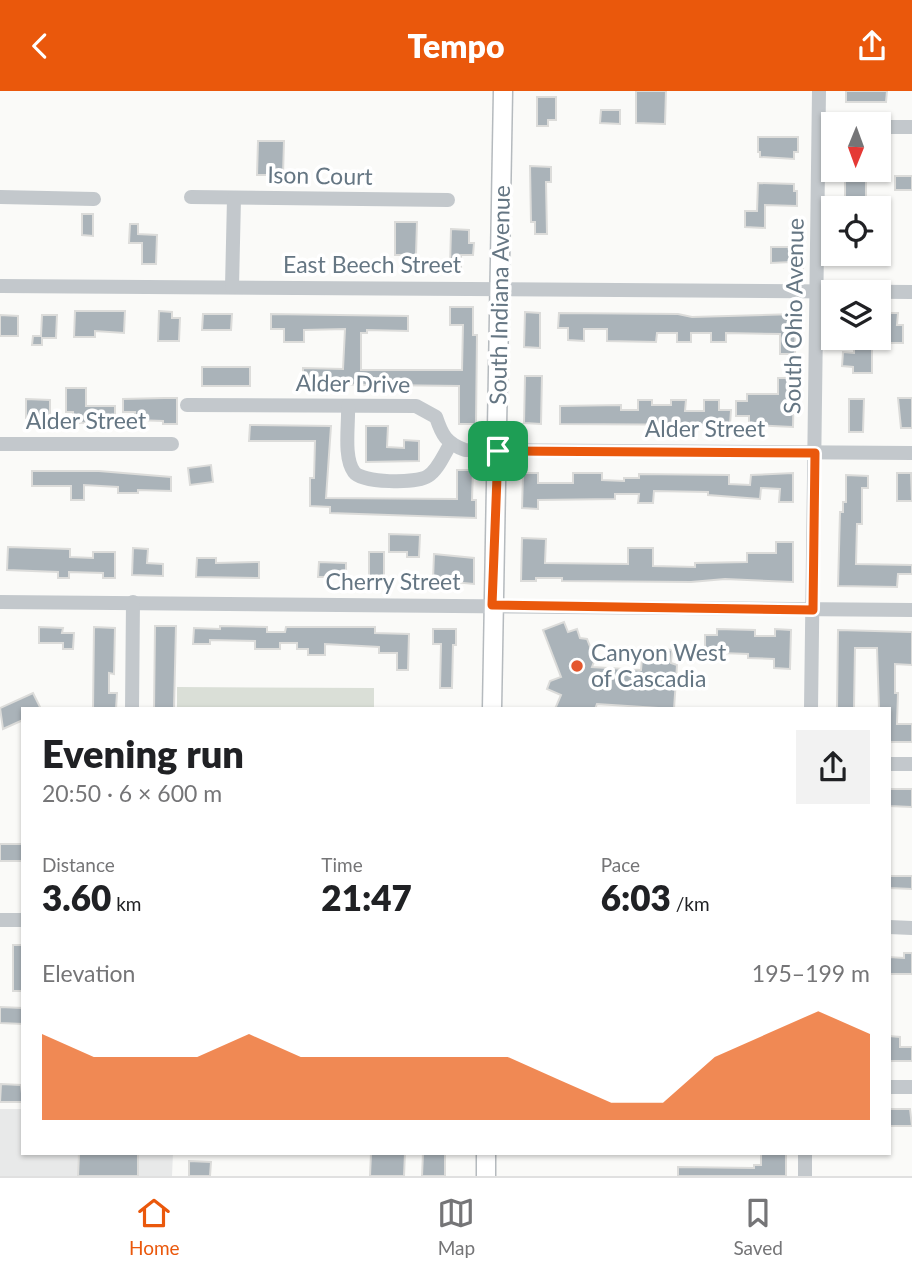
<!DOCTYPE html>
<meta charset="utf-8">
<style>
:root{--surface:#fff;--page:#f2f2f2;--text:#202124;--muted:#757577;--line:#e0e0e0;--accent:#ea580c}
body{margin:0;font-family:Lato,sans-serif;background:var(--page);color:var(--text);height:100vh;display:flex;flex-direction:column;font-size:26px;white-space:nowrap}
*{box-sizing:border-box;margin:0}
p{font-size:23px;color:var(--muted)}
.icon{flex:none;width:38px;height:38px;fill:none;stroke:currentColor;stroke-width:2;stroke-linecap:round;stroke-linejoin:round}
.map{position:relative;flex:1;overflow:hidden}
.details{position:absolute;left:21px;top:616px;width:870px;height:448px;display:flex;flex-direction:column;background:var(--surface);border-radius:0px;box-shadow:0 2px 5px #0004}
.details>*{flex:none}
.needle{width:46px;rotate:181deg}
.controls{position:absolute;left:821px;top:21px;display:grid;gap:14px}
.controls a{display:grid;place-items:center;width:70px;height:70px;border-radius:0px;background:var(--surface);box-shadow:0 2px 5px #0004;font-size:35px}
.pin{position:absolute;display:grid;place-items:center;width:60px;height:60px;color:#fff;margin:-30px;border-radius:14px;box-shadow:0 4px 10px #0006}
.round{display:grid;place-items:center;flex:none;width:74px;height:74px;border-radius:0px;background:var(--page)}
.headline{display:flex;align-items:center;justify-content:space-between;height:119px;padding:0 21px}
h1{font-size:38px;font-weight:800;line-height:52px}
.metrics{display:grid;grid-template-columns:repeat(3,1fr);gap:10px;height:119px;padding:7px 21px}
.metrics div{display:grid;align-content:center}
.metrics b{font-size:35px;font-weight:800}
.metrics small{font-size:19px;font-weight:400}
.metrics p{font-size:19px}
.chart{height:196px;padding:14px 21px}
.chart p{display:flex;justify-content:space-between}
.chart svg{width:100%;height:126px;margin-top:7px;fill:var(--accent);opacity:.7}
header{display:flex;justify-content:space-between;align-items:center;height:91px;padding:0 21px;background:var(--accent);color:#fff;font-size:32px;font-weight:800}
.menu{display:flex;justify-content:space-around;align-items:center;height:98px;border-top:2px solid var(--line);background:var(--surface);font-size:19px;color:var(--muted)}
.menu a{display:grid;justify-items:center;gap:4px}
.menu .on{color:var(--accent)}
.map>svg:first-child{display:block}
.built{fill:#e8e9e9}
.green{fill:#dadfd7}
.building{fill:#aab3b9;stroke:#dcdcda;stroke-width:2}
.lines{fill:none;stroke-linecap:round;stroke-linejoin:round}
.major-casing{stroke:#b5babe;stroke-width:21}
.minor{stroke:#c3c8cc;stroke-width:14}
.major{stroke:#fff;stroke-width:18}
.route-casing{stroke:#fff;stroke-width:14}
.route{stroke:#ea580c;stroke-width:9}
.poi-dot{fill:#e4572e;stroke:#fff;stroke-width:2.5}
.labels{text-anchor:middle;stroke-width:7;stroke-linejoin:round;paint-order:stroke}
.street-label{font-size:23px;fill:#657683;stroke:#fff}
.poi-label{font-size:23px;fill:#657683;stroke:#fff;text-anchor:start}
</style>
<header><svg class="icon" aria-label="back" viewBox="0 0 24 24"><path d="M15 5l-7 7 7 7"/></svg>Tempo<svg class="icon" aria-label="share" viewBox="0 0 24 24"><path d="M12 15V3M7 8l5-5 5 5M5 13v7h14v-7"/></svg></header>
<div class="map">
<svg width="912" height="1085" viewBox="0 0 912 1085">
<rect width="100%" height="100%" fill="#fafaf8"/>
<!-- built -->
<polygon class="built" points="0,1018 23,1018 23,1062 173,1062 172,1085 0,1085"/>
<!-- green -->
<polygon class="green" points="177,596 374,597 374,618 177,618"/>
<!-- building -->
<g class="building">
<polygon points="636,0 666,0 665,33 636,32"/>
<polygon points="846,0 887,0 886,11 846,11"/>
<polygon points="537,6 556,6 556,29 548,29 548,35 537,35"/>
<polygon points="601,19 620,19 620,33 600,32"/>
<polygon points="758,46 798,46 798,61 794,61 794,68 760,66 760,61 758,61"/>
<polygon points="258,50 284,50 283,84 257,84"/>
<polygon points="530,75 551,76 551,91 546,91 547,143 535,143 535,131 531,131"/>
<rect x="845" y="85" width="21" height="22"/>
<rect x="895" y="85" width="17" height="14"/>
<polygon points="758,92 794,93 794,100 797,100 797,115 765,114 765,137 745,136 745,120 757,120"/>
<polygon points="82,123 93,123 93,145 82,144"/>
<polygon points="395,131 417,131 416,164 395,164"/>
<polygon points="130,133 138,133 138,143 157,144 156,173 142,173 142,152 129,152"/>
<polygon points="451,138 469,139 469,152 474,152 473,164 461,164 461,176 450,176"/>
<polygon points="791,145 803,145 803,178 791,178 791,171 771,172 771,156 791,156"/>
<polygon points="450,216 473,216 473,244 477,244 476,333 459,333 459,295 303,293 303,277 343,278 345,238 304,239 304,251 284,251 284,238 271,238 271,223 408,225 408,240 367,239 367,242 361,242 361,279 462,279 463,234 450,234"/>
<polygon points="75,220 125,220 124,242 95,240 95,246 74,246"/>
<polygon points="159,220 172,221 172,227 180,227 179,250 158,250"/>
<polygon points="525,221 540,222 540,257 524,256"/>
<polygon points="559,222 678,223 692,226 796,223 795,263 780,263 780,243 726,242 726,251 711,251 711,242 691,242 691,251 677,251 677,242 657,242 656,251 607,250 607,238 584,238 584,250 568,249 568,237 558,237"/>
<polygon points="884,222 898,222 897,234 903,234 903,252 878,252 878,233 884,233"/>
<polygon points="203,223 232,223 231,239 202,239"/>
<polygon points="0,224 18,225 18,245 0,245"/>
<polygon points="42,224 57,224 56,247 42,247 42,254 32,254 33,245 41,245"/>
<polygon points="854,255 872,256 872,282 853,282 853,276 842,275 843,261 854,262"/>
<rect x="202" y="276" width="48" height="19"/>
<polygon points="525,285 542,285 541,333 524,332"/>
<polygon points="778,287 794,287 793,336 749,334 749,325 736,325 736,310 747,310 747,303 778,303"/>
<polygon points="66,297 86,297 86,315 115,315 115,331 73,332 73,321 66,321"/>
<polygon points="164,307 177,307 177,333 163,333 163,330 135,329 135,321 123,321 123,308"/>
<polygon points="898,307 912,307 912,337 901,337"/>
<polygon points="26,308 50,309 50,331 26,327"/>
<polygon points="849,308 864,308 863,341 849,341"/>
<polygon points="638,309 652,309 652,314 671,314 671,309 686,309 685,320 704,320 704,309 719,309 719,319 731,319 730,334 560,333 560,315 621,314 621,319 638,319"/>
<polygon points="250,334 331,335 326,407 457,408 457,379 473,379 472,409 476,409 476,427 330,422 330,416 310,415 310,387 314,387 315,350 249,350"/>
<polygon points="366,335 388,335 387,356 404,357 404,349 419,350 419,370 366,371"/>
<polygon points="211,374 213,391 190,394 188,377"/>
<polygon points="32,380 99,380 171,386 171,400 138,399 138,402 118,402 118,396 84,394 84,409 71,409 71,395 32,395"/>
<polygon points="523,382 538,382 538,392 573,392 573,382 602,382 602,389 624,390 624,387 639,387 639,383 729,384 729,393 750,394 751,384 793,382 793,411 779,411 780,398 761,397 760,408 708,404 708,401 654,400 653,412 638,412 639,403 615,403 615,408 538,409 538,418 522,417"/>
<polygon points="897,382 911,382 912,410 897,410"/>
<polygon points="846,384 868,385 868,397 862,397 862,433 857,433 856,473 912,474 912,483 898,483 897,496 838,495 840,421 843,421 843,411 846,411"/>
<polygon points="389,443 420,444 419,466 407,466 407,461 389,461"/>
<polygon points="522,447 546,448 545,472 628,473 628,457 653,457 653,475 695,476 695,472 747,471 747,462 776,462 776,451 793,451 793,491 725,488 691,491 562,490 562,487 536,487 536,490 521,490"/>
<polygon points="8,456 70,458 70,466 93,467 93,461 115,461 115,487 103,487 103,482 69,481 69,487 58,487 58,481 7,479"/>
<polygon points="133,457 148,458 147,472 163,473 163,485 132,484"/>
<rect x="369" y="461" width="15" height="24"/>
<polygon points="434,463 474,467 474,493 433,489"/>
<polygon points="197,467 216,467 216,472 259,471 259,487 196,486"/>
<polygon points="319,471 346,472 346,486 318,486"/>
<polygon points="564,531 568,541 577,538 580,547 587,548 595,568 592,576 641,579 643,557 672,559 671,572 677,574 674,618 597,613 595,618 555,618 561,604 547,598 550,590 561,586 543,539"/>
<polygon points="155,535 176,535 174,618 154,618"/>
<polygon points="220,535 267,536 267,541 285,541 286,536 375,536 375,542 409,543 408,579 397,579 397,562 379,562 379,556 325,553 325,564 308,564 308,558 297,558 297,552 280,552 280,558 255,558 255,550 210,549 210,553 193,553 194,537 220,538"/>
<polygon points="39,536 63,537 62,542 74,542 73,558 63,558 63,552 39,552"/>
<polygon points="94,536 115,537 114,583 109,582 109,602 117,602 116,618 93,618"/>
<polygon points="433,538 456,538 456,554 453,554 452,597 440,597 441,553 433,553"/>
<polygon points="717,538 755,539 755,545 775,545 775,538 791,539 790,578 774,577 774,568 748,567 748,563 722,562 722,566 705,566 705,544 717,544"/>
<polygon points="838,539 912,541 912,574 895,573 895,602 898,602 897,633 912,633 912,651 889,651 889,618 879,618 877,557 855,557 854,618 837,618"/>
<polygon points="33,602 41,618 23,618 23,629 3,638 0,617"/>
<polygon points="889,698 912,698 912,716 889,715"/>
<rect x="0" y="753" width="23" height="17"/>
<polygon points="889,785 912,785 912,798 889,797"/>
<rect x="13" y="854" width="10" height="46"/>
<polygon points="904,862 912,862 912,883 889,883 889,866 904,867"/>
<polygon points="0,916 23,917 23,933 0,932"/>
<polygon points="889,945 900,946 900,956 912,956 912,970 889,970"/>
<polygon points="1,993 21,994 23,1011 0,1011"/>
<polygon points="889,1018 910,1018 912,1035 889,1035"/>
<polygon points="79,1062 138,1062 138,1085 78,1085"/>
<polygon points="371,1062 405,1062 404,1085 370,1085"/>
<polygon points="423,1062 445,1062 445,1085 422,1085"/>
<polygon points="761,1062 786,1062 786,1085 678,1085 678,1076 754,1077 754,1074 761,1074"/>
<polygon points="189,1070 211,1071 210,1085 189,1085"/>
</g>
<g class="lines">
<defs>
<g id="major">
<polyline points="492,618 503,0"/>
<polyline points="486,1085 486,1062"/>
</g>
</defs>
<!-- major casing -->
<use href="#major" class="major-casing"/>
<!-- minor -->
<g class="minor">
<polyline points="878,36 912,36"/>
<polyline points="0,106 94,108"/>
<polyline points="191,106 448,109"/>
<polyline points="0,195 912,201"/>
<polyline points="232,196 234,107"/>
<path d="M187,314l229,1 20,11c6,18 10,26 29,33l447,3"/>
<path d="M348,315c1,18 -5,51 6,66 8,11 62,12 74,4 10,-6 16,-22 22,-31"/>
<polyline points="0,353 172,353"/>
<polyline points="0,511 912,519"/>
<polyline points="132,618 133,511"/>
<polyline points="811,618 819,0"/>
<polyline points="889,673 912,673"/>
<polyline points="0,829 23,829"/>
<polyline points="889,836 912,837"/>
<polyline points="889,996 912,996"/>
<polyline points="805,1085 805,1062"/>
</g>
<!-- major -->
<use href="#major" class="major"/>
</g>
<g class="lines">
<defs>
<polygon id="route" points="498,360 815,362 813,519 492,514"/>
</defs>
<!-- route casing -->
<use href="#route" class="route-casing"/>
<!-- route -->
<use href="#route" class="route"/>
</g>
<!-- markers -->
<circle class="poi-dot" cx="577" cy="575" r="7"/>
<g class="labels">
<!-- street labels -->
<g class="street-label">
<text transform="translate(320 85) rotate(1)" y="8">Ison Court</text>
<text x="372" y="182">East Beech Street</text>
<text transform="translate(500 204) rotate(-89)" y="8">South Indiana Avenue</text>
<text transform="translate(794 225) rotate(-89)" y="8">South Ohio Avenue</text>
<text transform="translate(353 293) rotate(1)" y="8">Alder Drive</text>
<text x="86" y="338">Alder Street</text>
<text x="705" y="346">Alder Street</text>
<text x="393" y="499">Cherry Street</text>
</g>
<!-- poi labels -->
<g class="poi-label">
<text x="591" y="570">Canyon West<tspan x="591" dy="26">of Cascadia</tspan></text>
</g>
</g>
</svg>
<div class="controls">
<a><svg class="needle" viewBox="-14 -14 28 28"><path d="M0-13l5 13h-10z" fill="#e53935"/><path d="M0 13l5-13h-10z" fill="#757577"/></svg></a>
<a><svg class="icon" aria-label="locate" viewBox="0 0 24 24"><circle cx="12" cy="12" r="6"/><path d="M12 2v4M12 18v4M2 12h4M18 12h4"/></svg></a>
<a><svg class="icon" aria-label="layers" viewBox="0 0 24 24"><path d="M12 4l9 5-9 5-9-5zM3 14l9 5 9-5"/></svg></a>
</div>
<div class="pin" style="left:498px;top:360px;background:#1e9e55"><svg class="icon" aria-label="arrive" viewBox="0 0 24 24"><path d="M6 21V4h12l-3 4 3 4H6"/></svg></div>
<section class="details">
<div class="headline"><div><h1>Evening run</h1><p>20:50 · 6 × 600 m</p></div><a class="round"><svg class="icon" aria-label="share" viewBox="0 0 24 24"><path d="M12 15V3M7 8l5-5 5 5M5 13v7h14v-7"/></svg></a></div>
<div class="metrics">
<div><p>Distance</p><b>3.60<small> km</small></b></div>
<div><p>Time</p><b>21:47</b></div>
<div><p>Pace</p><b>6:03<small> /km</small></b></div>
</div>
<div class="chart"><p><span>Elevation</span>195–199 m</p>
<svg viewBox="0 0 160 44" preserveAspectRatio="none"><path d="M0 44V14L10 22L20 22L30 22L40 14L50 22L60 22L70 22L80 22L90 22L100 30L110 38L120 38L130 22L140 14L150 6L160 14V44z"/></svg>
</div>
</section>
</div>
<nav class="menu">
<a class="on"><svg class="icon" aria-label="home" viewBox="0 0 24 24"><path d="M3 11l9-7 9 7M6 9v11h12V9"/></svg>Home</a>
<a><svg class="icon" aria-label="map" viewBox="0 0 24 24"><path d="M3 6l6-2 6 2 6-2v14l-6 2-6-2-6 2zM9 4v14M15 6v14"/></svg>Map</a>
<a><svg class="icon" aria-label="saved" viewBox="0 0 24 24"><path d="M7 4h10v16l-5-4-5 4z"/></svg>Saved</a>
</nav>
